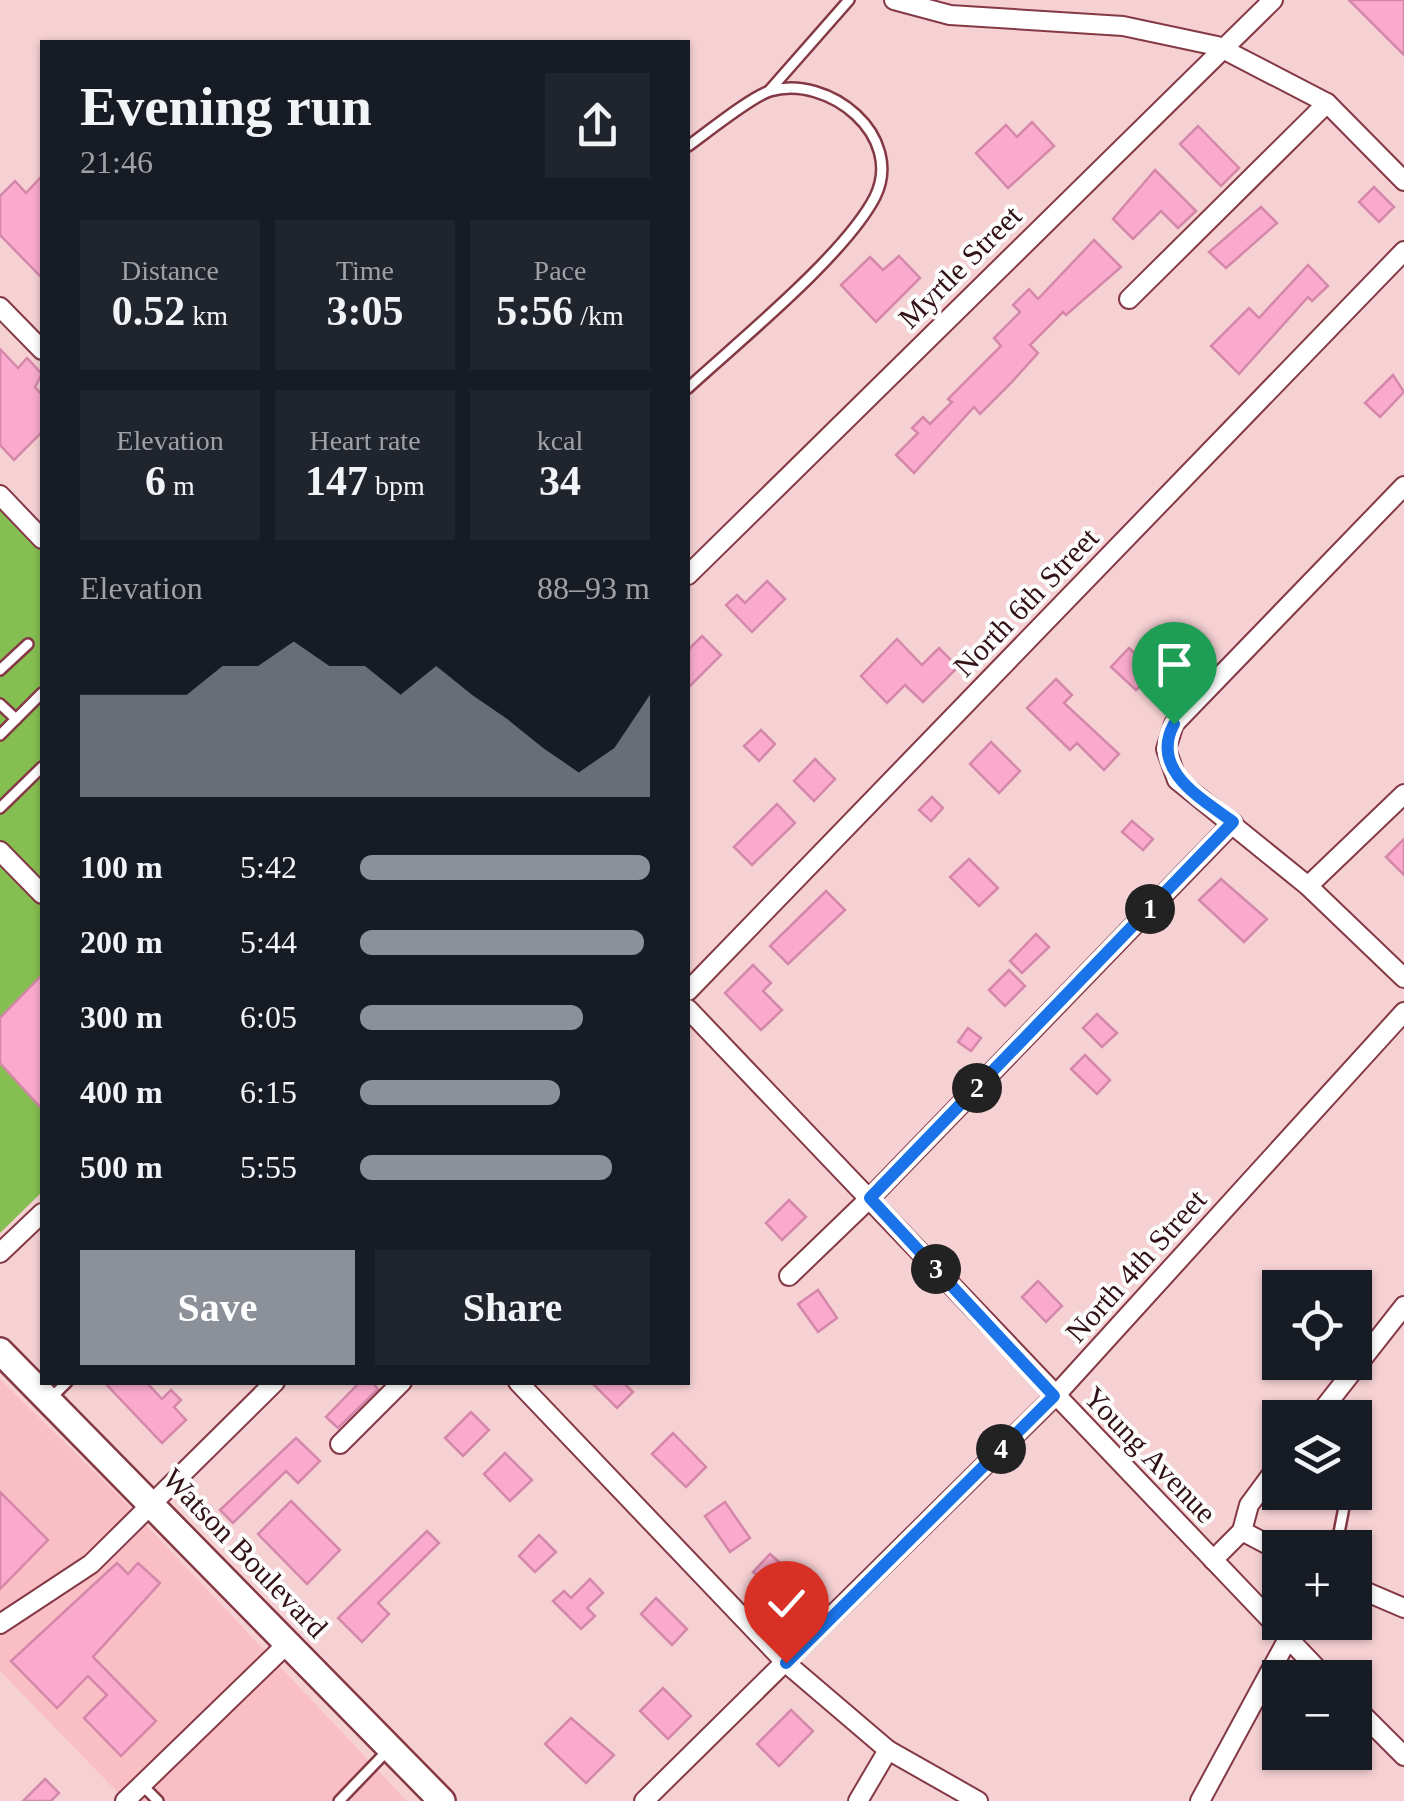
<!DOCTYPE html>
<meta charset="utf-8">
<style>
:root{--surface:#171b24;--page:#20242c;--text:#f1f3f6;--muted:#9ea1a6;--accent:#8c9099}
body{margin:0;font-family:"Times New Roman",serif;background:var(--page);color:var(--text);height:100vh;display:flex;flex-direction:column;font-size:38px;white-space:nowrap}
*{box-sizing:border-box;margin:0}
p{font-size:32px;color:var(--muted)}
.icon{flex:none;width:55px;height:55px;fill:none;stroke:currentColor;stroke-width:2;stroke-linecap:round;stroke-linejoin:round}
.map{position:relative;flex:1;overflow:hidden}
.sheet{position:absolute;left:40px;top:40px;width:650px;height:1345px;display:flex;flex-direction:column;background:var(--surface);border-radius:0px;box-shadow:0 2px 8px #0004}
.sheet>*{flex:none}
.tools{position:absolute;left:1262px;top:1270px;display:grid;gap:20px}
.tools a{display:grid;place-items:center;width:110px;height:110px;border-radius:0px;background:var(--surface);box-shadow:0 2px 8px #0004;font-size:50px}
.pin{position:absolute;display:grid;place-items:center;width:85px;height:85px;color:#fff;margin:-102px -42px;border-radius:50% 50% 50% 0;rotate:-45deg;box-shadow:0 0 10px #0007}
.pin .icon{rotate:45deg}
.km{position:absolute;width:50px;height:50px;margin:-25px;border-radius:50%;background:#222;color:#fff;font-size:28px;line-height:50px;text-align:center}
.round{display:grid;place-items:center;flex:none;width:105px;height:105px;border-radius:0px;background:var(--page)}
.overview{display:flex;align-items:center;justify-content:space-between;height:170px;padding:0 40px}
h1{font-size:55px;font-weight:600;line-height:75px}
.metrics{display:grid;grid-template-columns:repeat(3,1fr);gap:15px;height:170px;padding:10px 40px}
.metrics div{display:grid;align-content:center;border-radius:0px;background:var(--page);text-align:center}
.metrics b{font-size:42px;font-weight:600}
.metrics small{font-size:28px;font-weight:400}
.metrics p{font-size:28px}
.chart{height:280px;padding:20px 40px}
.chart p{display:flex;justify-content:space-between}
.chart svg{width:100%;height:180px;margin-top:10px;fill:var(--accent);opacity:.7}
.primary-button{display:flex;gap:20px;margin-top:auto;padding:20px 40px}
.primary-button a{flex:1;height:115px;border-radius:0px;background:var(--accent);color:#fff;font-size:40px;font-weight:600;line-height:115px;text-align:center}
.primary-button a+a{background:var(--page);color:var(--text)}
ul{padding:0 40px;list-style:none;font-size:32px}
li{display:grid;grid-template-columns:160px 120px 1fr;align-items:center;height:75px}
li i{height:25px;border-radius:12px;background:var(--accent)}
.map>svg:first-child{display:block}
.built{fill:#fabfc5}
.green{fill:#86bf51}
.building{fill:#faabcd;stroke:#d587aa;stroke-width:2.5}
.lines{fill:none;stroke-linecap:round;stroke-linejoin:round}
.lane-casing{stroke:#843945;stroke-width:14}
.street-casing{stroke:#843945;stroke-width:22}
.secondary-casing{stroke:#843945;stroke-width:30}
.lane{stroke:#fff;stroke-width:9}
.street{stroke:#fff;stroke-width:18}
.secondary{stroke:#fff;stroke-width:25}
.route-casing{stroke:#fff;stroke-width:20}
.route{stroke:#1a73e8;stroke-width:12}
.labels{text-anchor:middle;stroke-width:8;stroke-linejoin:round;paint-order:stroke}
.street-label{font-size:30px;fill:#311116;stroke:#fcfcfc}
</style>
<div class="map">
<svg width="1404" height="1801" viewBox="0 0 1404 1801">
<rect width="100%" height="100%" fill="#f6d1d4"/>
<!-- built -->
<polygon class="built" points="0,1379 116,1493 407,1801 126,1801 0,1671"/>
<!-- green -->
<polygon class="green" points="0,501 42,544 42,1192 0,1233"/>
<!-- building -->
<g class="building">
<polygon points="1349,0 1404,0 1404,55"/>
<polygon points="1032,122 1054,146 1008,188 976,153 1006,125 1017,137"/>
<polygon points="1198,126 1239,168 1221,186 1180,144"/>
<polygon points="1155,170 1196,211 1178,228 1161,211 1133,239 1113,219"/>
<polygon points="42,176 42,278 0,235 0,196 15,181 26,193"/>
<polygon points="1374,187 1394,207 1379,222 1359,202"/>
<polygon points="1261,207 1277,223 1226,268 1209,252"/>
<polygon points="1094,240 1121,267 1066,315 1063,312 1030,345 1038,353 1011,383 980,414 974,407 914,473 896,455 918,433 912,428 923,417 930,424 952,402 948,399 1001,346 994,338 1020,312 1013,305 1029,289 1038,299"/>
<polygon points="899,256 920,278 876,322 841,285 870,257 883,270"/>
<polygon points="1308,265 1328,286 1312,301 1308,297 1239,374 1211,346 1249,308 1259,318"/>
<polygon points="0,349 18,368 27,358 42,374 35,387 42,395 42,432 14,460 0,445"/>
<polygon points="1393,375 1404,392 1380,417 1365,403"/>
<polygon points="767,581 785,599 752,632 726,605 737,595 745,603"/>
<polygon points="702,636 721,655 688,688 688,650"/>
<polygon points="897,639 922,665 939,648 958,667 923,702 905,685 887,703 861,676"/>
<polygon points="1129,648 1154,672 1136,690 1111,667"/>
<polygon points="1056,679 1072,695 1064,703 1119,754 1104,770 1077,743 1070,750 1027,708"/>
<polygon points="761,730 775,744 759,761 744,746"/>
<polygon points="991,742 1020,771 999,793 970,764"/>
<polygon points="815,759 835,779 814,801 794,781"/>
<polygon points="932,797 943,808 931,821 919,810"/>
<polygon points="777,804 795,823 752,865 734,847"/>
<polygon points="1132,821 1153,839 1143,850 1122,832"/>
<polygon points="1404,839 1404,875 1386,857"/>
<polygon points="969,859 998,888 979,906 950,877"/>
<polygon points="1221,879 1267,919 1244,942 1199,900"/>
<polygon points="826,891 845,910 788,964 770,946"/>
<polygon points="1036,934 1049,947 1022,973 1010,961"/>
<polygon points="753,965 771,983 763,991 782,1010 761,1030 725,993"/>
<polygon points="1009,970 1025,986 1005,1006 989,990"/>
<polygon points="42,975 42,1109 0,1063 0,1018"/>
<polygon points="1097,1014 1117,1033 1102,1047 1083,1028"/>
<polygon points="968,1028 981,1038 971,1051 958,1042"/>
<polygon points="1085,1055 1110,1080 1097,1094 1071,1069"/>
<polygon points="789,1200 806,1217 782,1240 766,1223"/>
<polygon points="1038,1281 1062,1306 1046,1322 1022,1297"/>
<polygon points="818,1290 837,1318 818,1332 798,1304"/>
<polygon points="104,1382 146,1382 162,1399 171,1390 181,1400 174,1407 186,1420 162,1443"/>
<polygon points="360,1382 372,1382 378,1389 338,1428 326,1417"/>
<polygon points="591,1382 623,1382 633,1392 617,1408"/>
<polygon points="471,1412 489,1430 463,1456 445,1438"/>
<polygon points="673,1433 706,1467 686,1487 652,1454"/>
<polygon points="296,1438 320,1461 298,1483 286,1471 233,1523 220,1510"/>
<polygon points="505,1453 532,1480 510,1501 484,1474"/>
<polygon points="0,1492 48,1540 0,1589"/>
<polygon points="291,1501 340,1550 307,1584 258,1534"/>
<polygon points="725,1502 750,1538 730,1552 705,1516"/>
<polygon points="427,1531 439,1543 378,1603 389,1614 362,1642 338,1618"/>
<polygon points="539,1535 556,1552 535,1572 519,1556"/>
<polygon points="770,1554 796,1577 814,1602 794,1616 772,1586 753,1572"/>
<polygon points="117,1563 128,1574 138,1563 160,1583 93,1657 156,1721 121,1756 84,1718 107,1695 88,1676 57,1708 11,1661"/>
<polygon points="590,1579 603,1593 587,1608 595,1616 581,1629 553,1601 564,1591 571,1598"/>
<polygon points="656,1598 687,1629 672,1645 641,1614"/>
<polygon points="663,1688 691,1716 668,1739 640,1711"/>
<polygon points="791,1710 813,1731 779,1766 757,1744"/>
<polygon points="571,1718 614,1755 586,1783 545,1744"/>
<polygon points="45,1779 59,1793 51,1801 23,1801"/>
</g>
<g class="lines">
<defs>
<g id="lane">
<polyline points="769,91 849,0"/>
<path d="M688,146c17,-12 64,-50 82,-55 59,-17 135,45 105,106 -30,58 -136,144 -187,191"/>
<polyline points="0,670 28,644"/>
<polyline points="0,704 16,719 42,693"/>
<polyline points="0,735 16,719"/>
<polyline points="0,808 42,767"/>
<polyline points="51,1398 67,1382"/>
<polyline points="1336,1548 1347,1492"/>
<polyline points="142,1785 158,1801"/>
<polyline points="339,1801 388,1750"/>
</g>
<g id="street">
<polyline points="894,0 950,15 1123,26 1217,46 1327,103 1404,181"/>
<polyline points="1129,299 1327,103"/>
<polyline points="0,307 42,350"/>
<polyline points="1404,486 1174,724 1166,749 1177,780 1308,886 1404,978"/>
<polyline points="0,495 42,539"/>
<polyline points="688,575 1273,0"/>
<polyline points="0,851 42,894"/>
<polyline points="1308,886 1404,794"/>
<polyline points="688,991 1404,251"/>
<polyline points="688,1009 1326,1678"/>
<polyline points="0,1253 42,1213"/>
<polyline points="789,1276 870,1198 1233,823"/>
<polyline points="518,1382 786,1663 888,1750 978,1801"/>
<polyline points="1316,1418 1404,1306"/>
<polyline points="340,1444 402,1382"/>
<polyline points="1242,1531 1280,1551"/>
<polyline points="1213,1560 1242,1531 1249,1505 1280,1463"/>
<polyline points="1355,1587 1404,1608"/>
<polyline points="0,1624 91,1564 275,1382"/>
<polyline points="1355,1707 1404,1756"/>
<polyline points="125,1801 287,1644"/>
<polyline points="644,1801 1055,1396 1404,1012"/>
<polyline points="858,1801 888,1750"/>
<polyline points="1200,1801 1297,1622"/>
</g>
<polyline id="secondary" points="0,1351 442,1801"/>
</defs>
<!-- lane casing -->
<use href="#lane" class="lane-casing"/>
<!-- street casing -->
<use href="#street" class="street-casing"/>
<!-- secondary casing -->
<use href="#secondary" class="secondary-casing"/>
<!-- lane -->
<use href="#lane" class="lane"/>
<!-- street -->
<use href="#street" class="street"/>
<!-- secondary -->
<use href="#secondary" class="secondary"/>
</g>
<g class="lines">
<defs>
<path id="route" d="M786,1663l268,-267 -184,-198 363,-376c-31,-23 -84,-52 -59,-98"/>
</defs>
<!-- route casing -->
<use href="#route" class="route-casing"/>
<!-- route -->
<use href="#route" class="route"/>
</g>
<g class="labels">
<!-- street labels -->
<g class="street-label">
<text transform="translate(960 267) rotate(-45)" y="10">Myrtle Street</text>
<text transform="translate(1026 602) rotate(-46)" y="10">North 6th Street</text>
<text transform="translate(1136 1266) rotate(-48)" y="10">North 4th Street</text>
<text transform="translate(1150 1455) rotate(46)" y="10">Young Avenue</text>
<text transform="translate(245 1553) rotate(46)" y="10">Watson Boulevard</text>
</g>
</g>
</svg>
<div class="tools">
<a><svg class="icon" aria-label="locate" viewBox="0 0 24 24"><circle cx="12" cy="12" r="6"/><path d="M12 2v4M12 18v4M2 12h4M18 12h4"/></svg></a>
<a><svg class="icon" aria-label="layers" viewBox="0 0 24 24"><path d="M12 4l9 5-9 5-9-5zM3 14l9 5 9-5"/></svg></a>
<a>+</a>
<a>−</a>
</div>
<div class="pin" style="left:1174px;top:724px;background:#1e9e55"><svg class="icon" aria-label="arrive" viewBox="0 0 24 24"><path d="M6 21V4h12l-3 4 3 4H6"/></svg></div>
<div class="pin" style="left:786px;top:1663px;background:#d93025"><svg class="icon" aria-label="check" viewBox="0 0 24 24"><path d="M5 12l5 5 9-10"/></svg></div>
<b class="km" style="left:1150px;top:909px">1</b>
<b class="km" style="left:977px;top:1088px">2</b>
<b class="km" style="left:936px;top:1269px">3</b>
<b class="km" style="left:1001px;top:1449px">4</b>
<section class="sheet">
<div class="overview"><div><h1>Evening run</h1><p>21:46</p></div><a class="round"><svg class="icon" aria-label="share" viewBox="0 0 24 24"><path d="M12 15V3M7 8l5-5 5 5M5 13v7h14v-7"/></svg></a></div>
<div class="metrics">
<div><p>Distance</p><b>0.52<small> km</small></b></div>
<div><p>Time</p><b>3:05</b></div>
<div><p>Pace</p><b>5:56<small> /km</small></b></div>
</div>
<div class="metrics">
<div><p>Elevation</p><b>6<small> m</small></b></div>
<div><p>Heart rate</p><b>147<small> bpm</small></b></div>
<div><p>kcal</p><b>34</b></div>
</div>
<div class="chart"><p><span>Elevation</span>88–93 m</p>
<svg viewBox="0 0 160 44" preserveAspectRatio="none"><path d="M0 44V19L10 19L20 19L30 19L40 12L50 12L60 6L70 12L80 12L90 19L100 12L110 19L120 25L130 32L140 38L150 32L160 19V44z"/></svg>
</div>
<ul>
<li><b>100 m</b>5:42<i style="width:100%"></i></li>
<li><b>200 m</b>5:44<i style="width:98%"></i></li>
<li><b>300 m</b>6:05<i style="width:77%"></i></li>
<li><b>400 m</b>6:15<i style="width:69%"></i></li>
<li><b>500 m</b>5:55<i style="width:87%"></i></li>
</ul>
<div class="primary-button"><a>Save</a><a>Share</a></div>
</section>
</div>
